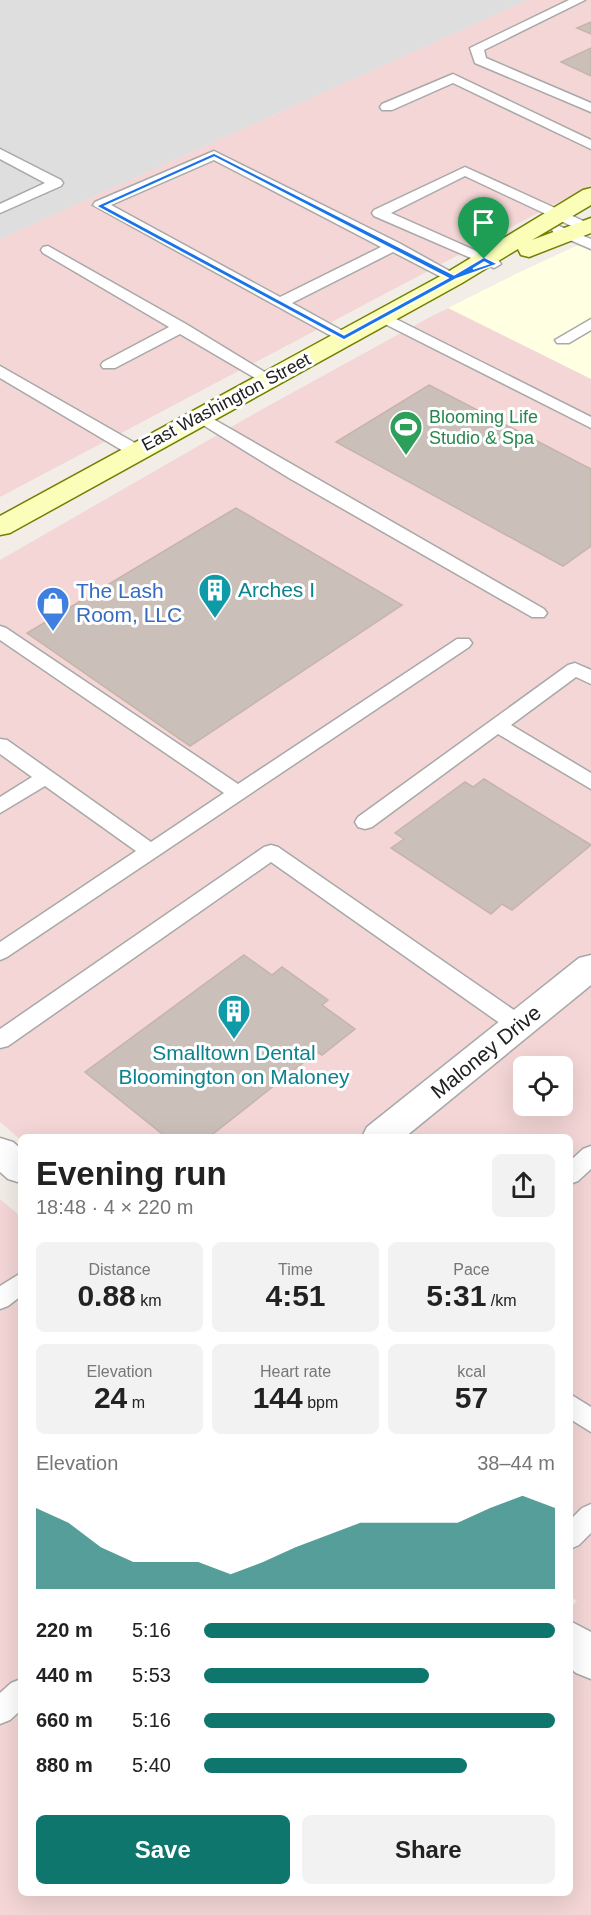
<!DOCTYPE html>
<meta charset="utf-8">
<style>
:root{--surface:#fff;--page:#f2f2f2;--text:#222;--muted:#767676;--accent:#0f766e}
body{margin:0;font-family:Helvetica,sans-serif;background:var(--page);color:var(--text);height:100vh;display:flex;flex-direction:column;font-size:22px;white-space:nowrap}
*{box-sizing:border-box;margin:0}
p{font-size:20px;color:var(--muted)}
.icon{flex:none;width:33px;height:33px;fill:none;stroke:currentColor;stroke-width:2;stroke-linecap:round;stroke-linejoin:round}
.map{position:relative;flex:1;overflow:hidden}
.sheet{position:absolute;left:18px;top:1134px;width:555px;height:762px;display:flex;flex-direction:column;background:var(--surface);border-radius:9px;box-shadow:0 6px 24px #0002}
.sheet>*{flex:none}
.fabs{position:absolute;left:513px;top:1056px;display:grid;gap:12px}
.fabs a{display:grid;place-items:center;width:60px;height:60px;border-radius:9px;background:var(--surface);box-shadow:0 6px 24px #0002;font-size:30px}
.pin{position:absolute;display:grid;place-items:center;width:51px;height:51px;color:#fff;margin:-62px -26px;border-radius:50% 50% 50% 0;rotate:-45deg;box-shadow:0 0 6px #0007}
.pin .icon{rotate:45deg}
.round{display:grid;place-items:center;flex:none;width:63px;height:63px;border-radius:9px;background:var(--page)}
.summary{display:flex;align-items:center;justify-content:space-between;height:102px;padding:0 18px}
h1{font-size:33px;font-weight:700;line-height:45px}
.stats{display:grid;grid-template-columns:repeat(3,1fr);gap:9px;height:102px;padding:6px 18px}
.stats div{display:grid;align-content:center;border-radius:9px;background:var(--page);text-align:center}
.stats b{font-size:30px;font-weight:700}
.stats small{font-size:16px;font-weight:400}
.stats p{font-size:16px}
.chart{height:168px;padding:12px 18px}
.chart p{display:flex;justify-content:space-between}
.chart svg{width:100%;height:108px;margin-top:6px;fill:var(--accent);opacity:.7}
.primary-button{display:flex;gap:12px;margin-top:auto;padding:12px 18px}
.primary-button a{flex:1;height:69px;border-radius:9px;background:var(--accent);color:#fff;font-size:24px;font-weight:700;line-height:69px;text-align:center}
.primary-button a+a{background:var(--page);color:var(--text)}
ul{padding:0 18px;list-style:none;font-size:20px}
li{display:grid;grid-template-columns:96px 72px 1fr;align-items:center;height:45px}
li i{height:15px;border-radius:8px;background:var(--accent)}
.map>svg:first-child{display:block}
.residential{fill:#dfdede}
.commercial{fill:#f3d6d5;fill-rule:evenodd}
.education{fill:#ffffe2}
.building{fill:#cac0b9;stroke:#c5b4a8;stroke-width:1.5}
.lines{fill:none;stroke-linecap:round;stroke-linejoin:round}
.service-casing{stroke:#a8a8a8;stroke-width:3}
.minor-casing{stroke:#a8a8a8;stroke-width:3}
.secondary-casing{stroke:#727f00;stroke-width:3}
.service{fill:#fff;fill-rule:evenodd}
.minor{fill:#fff;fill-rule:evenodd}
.secondary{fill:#fbfeb9;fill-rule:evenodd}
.route{fill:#1a73e8;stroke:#fff;stroke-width:1.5;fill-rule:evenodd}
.labels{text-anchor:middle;stroke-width:6;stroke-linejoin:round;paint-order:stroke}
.far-street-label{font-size:18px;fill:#212121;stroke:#fff}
.far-leisure-label{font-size:18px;fill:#27864d;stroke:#fff;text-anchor:start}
.culture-label{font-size:21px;fill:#0d838f;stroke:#fff;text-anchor:start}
.shop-label{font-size:21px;fill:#366cbe;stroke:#fff;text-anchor:start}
.street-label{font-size:21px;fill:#212121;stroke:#fff}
</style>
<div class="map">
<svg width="591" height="1915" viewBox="0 0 591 1915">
<rect width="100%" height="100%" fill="#f2eee7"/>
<!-- residential -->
<polygon class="residential" points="0,0 528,0 0,239"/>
<!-- commercial -->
<g class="commercial">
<polygon points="528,0 591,0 591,185 0,497 0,239"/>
<path d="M591,239v1676h-591v-716l21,18v676h549v-285l7,-7 -7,-5v-459h-549v3l-21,-18v-562l259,-149 171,-94zM524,1066h38v40h-38z"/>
</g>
<!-- education -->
<polygon class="education" points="591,239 591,379 448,308 518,273"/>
<!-- building -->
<g class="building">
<polygon points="591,22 591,34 577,28"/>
<polygon points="591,48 591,76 561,62"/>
<polygon points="429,385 591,469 591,546 563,566 336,442"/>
<polygon points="236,508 402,605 190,746 27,633"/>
<polygon points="484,779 591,845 512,910 502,904 491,914 391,848 404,839 395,833 465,782 473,787"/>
<polygon points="244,955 272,975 282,967 328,1000 322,1005 355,1029 322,1055 317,1052 209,1137 166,1137 85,1072"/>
</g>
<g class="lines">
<defs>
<g id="service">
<polygon points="569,0 585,0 484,50 486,58 591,103 591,112 475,63 470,48"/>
<polygon points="453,74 591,140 591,149 453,83 392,110 382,110 380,107 382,104"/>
<polygon points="0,149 61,180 63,183 61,186 0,213 0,204 45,183 0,159"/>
<path d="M214,151l185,92 63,35 -3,3h-10l-56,-29 -101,51 58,32 2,3 -8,5 -251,-138 2,-3zM214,160l167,87 -101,50 -169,-92z"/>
<polygon points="465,167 590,224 591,229 585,231 580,230 465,176 391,213 499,261 501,264 494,268 374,216 372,213 374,210"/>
<polygon points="559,226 591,239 591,249 554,233 552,230"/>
<polygon points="48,246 186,324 276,379 268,384 262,382 180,334 115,368 103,368 101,365 103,362 169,327 43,253 41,250 43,247"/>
<polygon points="382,312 591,417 591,428 377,320 374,317"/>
<polygon points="591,319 591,330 569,343 557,343 555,340"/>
<polygon points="0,366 142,447 144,451 142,455 130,455 0,378"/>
<polygon points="201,412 544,609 547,613 544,617 532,617 289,478 195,420 193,417"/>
<polygon points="0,626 6,628 238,784 457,639 469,639 472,643 469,647 7,957 0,960 0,942 136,851 45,786 0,813 0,797 32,777 0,754 0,739 7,740 151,842 224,793 0,640"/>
<polygon points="575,663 591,670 591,684 576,677 511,725 591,773 591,789 498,734 372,827 365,829 358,827 355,822 358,817 568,665"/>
<polygon points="271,845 278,847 527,1019 530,1025 527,1031 519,1033 511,1031 271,862 8,1046 0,1048 0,1029 264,847"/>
<polygon points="591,1146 591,1169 578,1181 570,1184 570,1161 583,1149"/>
<polygon points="21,1273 21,1296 8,1306 0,1309 0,1286"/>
<polygon points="570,1394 591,1407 591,1432 570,1419"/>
<polygon points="591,1504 591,1533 579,1545 570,1549 570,1520 582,1508"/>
<polygon points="21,1679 21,1710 10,1720 0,1724 0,1693 11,1683"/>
</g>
<g id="minor">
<polygon points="591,955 591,985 405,1137 362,1137 367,1127 579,958"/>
<polygon points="0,1138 13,1142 21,1149 21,1183 8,1179 0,1172"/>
<polygon points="570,1621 591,1632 591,1679 576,1673 570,1668"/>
</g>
<polygon id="secondary" points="591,188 591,205 532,240 591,218 591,233 529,257 521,255 518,249 462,283 10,533 0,535 0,516 446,273 583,190"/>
</defs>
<!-- service casing -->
<use href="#service" class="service-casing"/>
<!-- minor casing -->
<use href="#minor" class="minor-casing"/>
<!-- secondary casing -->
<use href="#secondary" class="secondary-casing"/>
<!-- service -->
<use href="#service" class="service"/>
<!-- minor -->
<use href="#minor" class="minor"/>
<!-- secondary -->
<use href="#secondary" class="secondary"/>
</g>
<!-- route -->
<path class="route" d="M214,153l240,122 30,-18 14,7 -42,15 -112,61 -248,-134zM214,157l234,121 -104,57 -239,-129zM484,262l4,2 -15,5z"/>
<!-- icons -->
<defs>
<symbol id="stadium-pin" viewBox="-11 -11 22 30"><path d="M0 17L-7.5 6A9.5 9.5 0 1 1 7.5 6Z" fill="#2e9e5b" stroke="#fff"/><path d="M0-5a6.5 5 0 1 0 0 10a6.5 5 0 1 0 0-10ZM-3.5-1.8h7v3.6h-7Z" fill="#fff"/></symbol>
<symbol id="building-pin" viewBox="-11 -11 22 30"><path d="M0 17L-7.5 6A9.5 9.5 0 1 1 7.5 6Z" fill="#0f9aa8" stroke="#fff"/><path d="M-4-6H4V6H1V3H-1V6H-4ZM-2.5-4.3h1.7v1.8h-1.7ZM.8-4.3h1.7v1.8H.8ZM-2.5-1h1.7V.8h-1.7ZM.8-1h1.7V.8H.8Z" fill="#fff"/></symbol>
<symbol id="shop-pin" viewBox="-11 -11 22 30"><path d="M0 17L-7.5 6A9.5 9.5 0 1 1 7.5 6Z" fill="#3f7fe0" stroke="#fff"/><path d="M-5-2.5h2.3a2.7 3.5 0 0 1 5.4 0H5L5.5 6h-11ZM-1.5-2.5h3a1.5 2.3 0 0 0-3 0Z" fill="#fff"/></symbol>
</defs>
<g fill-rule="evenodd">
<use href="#stadium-pin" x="387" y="408" width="38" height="52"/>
<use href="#building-pin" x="196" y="571" width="38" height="52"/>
<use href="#shop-pin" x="34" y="584" width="38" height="52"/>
<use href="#building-pin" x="215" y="992" width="38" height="52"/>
</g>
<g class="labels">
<!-- far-street labels -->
<g class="far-street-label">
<text transform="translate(226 402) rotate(-28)" y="6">East Washington Street</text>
</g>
<!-- far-leisure labels -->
<g class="far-leisure-label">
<text x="429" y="423">Blooming Life<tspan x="429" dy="21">Studio &amp; Spa</tspan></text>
</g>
<!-- culture labels -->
<g class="culture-label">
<text x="238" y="597">Arches I</text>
<text x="234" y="1060" text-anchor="middle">Smalltown Dental<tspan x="234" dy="24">Bloomington on Maloney</tspan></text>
</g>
<!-- shop labels -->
<g class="shop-label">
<text x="76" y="598">The Lash<tspan x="76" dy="24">Room, LLC</tspan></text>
</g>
<!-- street labels -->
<g class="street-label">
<text transform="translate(486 1052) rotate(-39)" y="7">Maloney Drive</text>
</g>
</g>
</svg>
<div class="fabs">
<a><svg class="icon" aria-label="locate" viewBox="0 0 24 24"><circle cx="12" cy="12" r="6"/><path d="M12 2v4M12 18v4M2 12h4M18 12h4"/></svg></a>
</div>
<div class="pin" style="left:484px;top:259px;background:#1e9e55"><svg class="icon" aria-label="arrive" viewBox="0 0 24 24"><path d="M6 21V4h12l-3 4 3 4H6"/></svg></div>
<section class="sheet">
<div class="summary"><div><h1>Evening run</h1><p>18:48 · 4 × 220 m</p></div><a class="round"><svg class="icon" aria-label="share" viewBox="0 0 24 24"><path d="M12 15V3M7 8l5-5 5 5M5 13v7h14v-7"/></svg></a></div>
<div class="stats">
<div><p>Distance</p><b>0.88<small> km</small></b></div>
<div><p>Time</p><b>4:51</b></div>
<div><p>Pace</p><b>5:31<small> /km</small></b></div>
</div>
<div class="stats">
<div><p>Elevation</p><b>24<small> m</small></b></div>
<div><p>Heart rate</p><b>144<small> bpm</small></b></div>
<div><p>kcal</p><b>57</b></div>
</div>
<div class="chart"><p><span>Elevation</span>38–44 m</p>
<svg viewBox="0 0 160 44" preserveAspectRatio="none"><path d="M0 44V11L10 17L20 27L30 33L40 33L50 33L60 38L70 33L80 27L90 22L100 17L110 17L120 17L130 17L140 11L150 6L160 11V44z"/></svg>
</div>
<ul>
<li><b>220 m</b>5:16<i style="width:100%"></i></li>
<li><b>440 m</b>5:53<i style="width:64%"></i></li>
<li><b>660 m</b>5:16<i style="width:100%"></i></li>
<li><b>880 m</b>5:40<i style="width:75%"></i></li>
</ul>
<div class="primary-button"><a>Save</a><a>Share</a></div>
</section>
</div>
